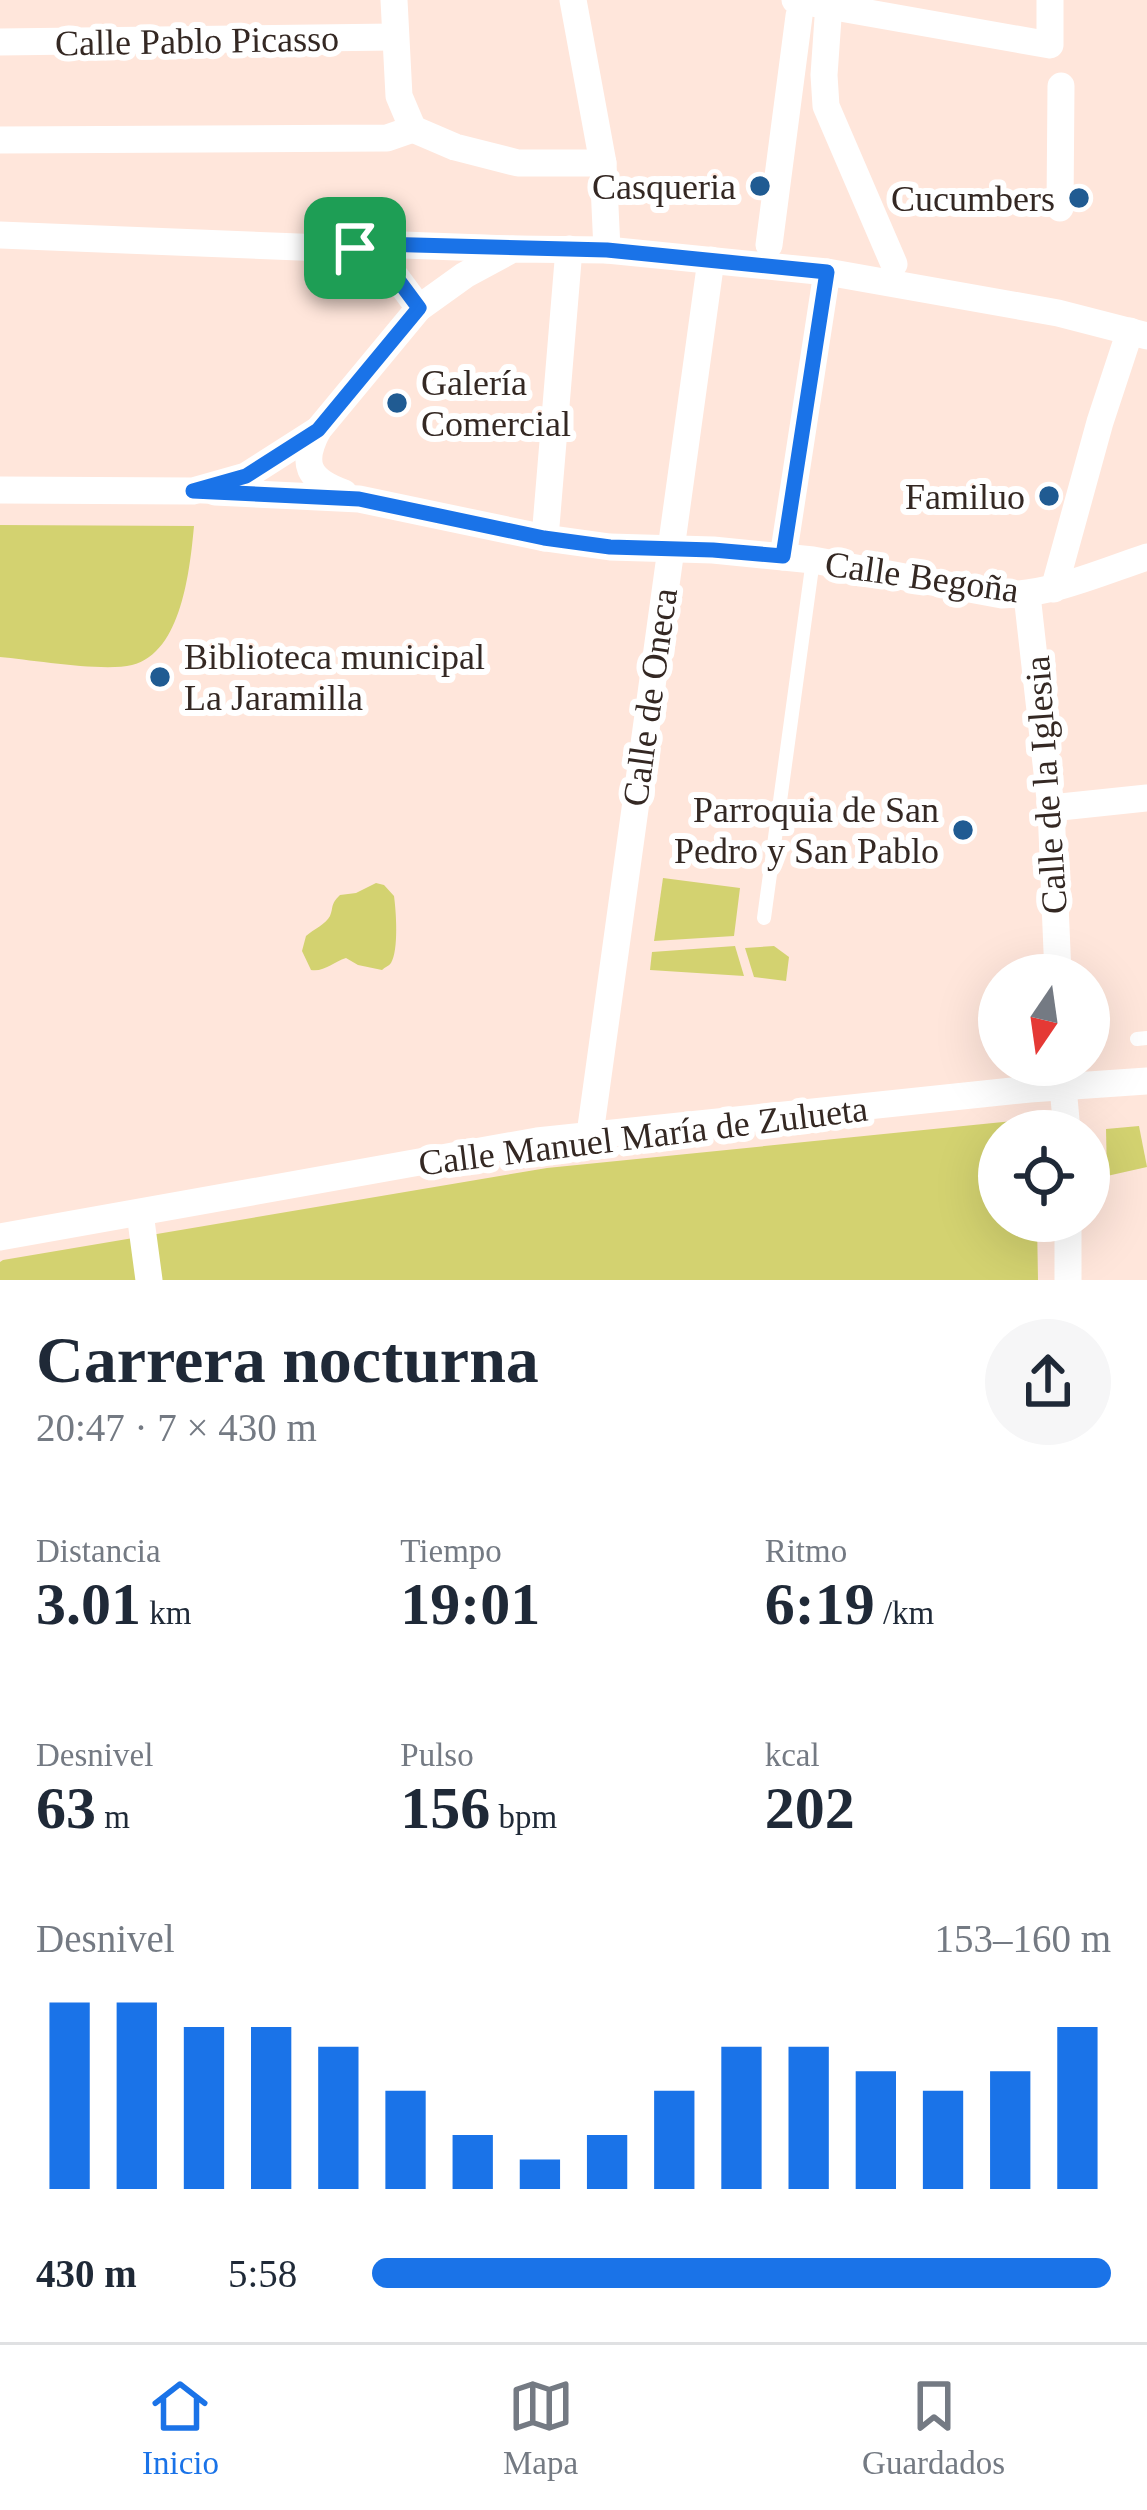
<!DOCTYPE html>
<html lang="es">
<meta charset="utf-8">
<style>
:root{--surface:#fff;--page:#f6f6f7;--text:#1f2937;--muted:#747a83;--line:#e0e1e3;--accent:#1a73e8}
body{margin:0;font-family:Georgia,serif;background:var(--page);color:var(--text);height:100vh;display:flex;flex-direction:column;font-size:45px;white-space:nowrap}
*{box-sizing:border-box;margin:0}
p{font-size:39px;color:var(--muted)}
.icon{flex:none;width:66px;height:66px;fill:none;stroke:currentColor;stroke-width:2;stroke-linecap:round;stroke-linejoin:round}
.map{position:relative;height:1280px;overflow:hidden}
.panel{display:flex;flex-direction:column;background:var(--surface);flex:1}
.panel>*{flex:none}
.needle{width:78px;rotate:193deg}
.tools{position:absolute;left:978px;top:954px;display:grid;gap:24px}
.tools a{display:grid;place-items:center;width:132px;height:132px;border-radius:50%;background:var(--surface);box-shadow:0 12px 48px #0002;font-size:60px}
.pin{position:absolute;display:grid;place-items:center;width:102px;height:102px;color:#fff;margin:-51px;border-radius:24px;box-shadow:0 6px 18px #0006}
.round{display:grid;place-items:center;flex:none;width:126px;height:126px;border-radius:63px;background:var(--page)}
.headline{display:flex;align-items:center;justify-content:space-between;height:204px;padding:0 36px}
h1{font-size:66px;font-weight:600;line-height:90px}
.figures{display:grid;grid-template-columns:repeat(3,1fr);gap:18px;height:204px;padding:12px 36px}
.figures div{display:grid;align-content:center}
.figures b{font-size:60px;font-weight:600}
.figures small{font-size:33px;font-weight:400}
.figures p{font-size:33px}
.chart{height:336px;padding:24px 36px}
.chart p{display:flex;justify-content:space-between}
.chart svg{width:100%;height:216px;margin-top:12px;stroke:var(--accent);stroke-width:6}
ul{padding:0 36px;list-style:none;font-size:39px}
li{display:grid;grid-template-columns:192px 144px 1fr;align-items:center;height:90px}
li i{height:30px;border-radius:15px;background:var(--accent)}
.menu{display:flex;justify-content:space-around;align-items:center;height:168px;border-top:3px solid var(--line);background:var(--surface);font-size:33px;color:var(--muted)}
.menu a{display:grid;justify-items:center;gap:6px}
.menu .on{color:var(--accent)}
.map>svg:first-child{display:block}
.green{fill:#d3d270}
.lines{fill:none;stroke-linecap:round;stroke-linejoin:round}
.lane{stroke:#fff;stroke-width:14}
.street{stroke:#fff;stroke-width:27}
.route-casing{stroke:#fff;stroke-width:24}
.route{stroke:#1a73e8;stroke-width:15}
.poi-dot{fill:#205b92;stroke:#fff;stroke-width:4.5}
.labels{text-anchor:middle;stroke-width:12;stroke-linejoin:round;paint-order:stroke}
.street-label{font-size:36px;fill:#342823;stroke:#fff}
.poi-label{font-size:36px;fill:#342823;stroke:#fff;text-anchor:end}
</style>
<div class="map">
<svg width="1147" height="1280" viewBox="0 0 1147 1280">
<rect width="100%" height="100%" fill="#ffe6db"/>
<!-- green -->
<g class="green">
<path d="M0,525l194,1c-4,42 -12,127 -62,139 -29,7 -99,-5 -132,-8z"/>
<polygon points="663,878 740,888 734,936 654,941"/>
<path d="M376,883l8,2 10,11c2,14 5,54 -3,67 -2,3 -6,4 -9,7l-24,-5 -12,-7c-13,4 -21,14 -35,12l-9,-19 4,-15c8,-7 20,-12 24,-20 4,-10 0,-11 10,-21l16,-2z"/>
<polygon points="735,946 744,976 650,970 652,952"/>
<polygon points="774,946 789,957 786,981 754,977 745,948"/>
<polygon points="1024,1120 1033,1126 1036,1131 999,1131 999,1221 1037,1221 1038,1280 0,1280 0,1262 3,1260 547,1168"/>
<polygon points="1139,1126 1147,1167 1107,1176 1106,1129"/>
</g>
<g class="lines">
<!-- lane -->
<g class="lane">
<polyline points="764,918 813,560"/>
<polyline points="1137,1039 1147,1038"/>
</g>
<!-- street -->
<g class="street">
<polyline points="394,0 399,96 413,129"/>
<polyline points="573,0 603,163 607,250"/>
<polyline points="795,0 1050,45 1050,0"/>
<polyline points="828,18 824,75 826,106 894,264"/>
<polyline points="0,42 394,37"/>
<polyline points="0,140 387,138 413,129 455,147 518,163 603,163"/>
<polyline points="1060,208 1061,86"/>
<polyline points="0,235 324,248 355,248 377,244 511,249"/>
<polyline points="769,245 799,16"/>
<polyline points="355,248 396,277 419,308"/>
<path d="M318,430c-18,34 -10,50 26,63"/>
<polyline points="0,490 193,491 246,476 318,430 419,308 465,275 513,249 607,250 827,272 1058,313 1147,336"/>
<path d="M215,492l144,7 186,39 65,9 103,3 100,10 189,35c51,-1 97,-22 145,-38"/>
<polyline points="545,538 569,249"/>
<polyline points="783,557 827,272"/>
<polyline points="1054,589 1100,422 1130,331"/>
<polyline points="1027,595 1051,808 1058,975"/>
<polyline points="1051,808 1147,798"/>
<polyline points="1061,1065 1067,1131"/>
<polyline points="590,1134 711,260"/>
<polyline points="140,1213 149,1280"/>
<polyline points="1068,1221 1068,1280"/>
<polyline points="0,1237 537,1141 1030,1089 1147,1081"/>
</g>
</g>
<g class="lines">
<defs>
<polygon id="route" points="377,244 607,250 827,272 783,556 713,550 610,547 544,538 359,499 193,491 246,476 318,430 419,308 396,277 355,248"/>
</defs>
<!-- route casing -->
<use href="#route" class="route-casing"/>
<!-- route -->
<use href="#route" class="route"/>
</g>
<!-- markers -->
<g class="poi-dot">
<circle cx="760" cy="186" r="12"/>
<circle cx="1079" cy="198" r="12"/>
<circle cx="397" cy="403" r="12"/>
<circle cx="1049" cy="496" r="12"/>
<circle cx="160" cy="677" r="12"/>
<circle cx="963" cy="830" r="12"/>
</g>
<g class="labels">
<!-- street labels -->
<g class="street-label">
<text transform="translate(197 40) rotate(-1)" y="13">Calle Pablo Picasso</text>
<text transform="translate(922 576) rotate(8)" y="13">Calle Begoña</text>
<text transform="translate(649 697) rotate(-82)" y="13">Calle de Oneca</text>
<text transform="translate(1045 785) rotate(-94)" y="13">Calle de la Iglesia</text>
<text transform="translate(643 1135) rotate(-7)" y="13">Calle Manuel María de Zulueta</text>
</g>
<!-- poi labels -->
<g class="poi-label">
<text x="736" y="199">Casqueria</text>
<text x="1055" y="211">Cucumbers</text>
<text x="421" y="395" text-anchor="start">Galería<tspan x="421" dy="41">Comercial</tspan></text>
<text x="1025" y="509">Familuo</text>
<text x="184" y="669" text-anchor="start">Biblioteca municipal<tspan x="184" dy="41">La Jaramilla</tspan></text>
<text x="939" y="822">Parroquia de San<tspan x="939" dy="41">Pedro y San Pablo</tspan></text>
</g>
</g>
</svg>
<div class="tools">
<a><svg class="needle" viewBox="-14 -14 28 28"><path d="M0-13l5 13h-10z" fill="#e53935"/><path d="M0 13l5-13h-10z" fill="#747a83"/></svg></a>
<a><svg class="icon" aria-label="locate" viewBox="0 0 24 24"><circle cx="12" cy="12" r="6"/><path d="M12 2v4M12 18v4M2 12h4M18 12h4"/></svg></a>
</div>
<div class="pin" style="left:355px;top:248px;background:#1e9e55"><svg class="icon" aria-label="arrive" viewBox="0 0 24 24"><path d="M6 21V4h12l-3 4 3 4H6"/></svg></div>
</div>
<section class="panel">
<div class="headline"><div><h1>Carrera nocturna</h1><p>20:47 · 7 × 430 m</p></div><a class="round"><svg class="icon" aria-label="share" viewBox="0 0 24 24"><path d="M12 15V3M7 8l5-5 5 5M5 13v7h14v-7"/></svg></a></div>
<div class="figures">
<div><p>Distancia</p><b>3.01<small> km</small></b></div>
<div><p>Tiempo</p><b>19:01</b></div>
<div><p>Ritmo</p><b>6:19<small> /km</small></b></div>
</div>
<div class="figures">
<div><p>Desnivel</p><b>63<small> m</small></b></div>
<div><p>Pulso</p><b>156<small> bpm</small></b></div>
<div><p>kcal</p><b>202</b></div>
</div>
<div class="chart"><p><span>Desnivel</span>153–160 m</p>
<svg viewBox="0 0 160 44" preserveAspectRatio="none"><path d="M5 44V6M15 44V6M25 44V11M35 44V11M45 44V15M55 44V24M65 44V33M75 44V38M85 44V33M95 44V24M105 44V15M115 44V15M125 44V20M135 44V24M145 44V20M155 44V11"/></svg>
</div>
<ul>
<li><b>430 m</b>5:58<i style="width:100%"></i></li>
</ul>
</section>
<nav class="menu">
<a class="on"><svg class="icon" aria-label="home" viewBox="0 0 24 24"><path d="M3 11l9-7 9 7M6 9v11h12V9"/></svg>Inicio</a>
<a><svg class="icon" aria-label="map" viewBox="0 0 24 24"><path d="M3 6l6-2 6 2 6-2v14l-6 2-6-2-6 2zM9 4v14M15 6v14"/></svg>Mapa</a>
<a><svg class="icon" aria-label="saved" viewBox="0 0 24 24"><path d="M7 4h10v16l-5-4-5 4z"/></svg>Guardados</a>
</nav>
